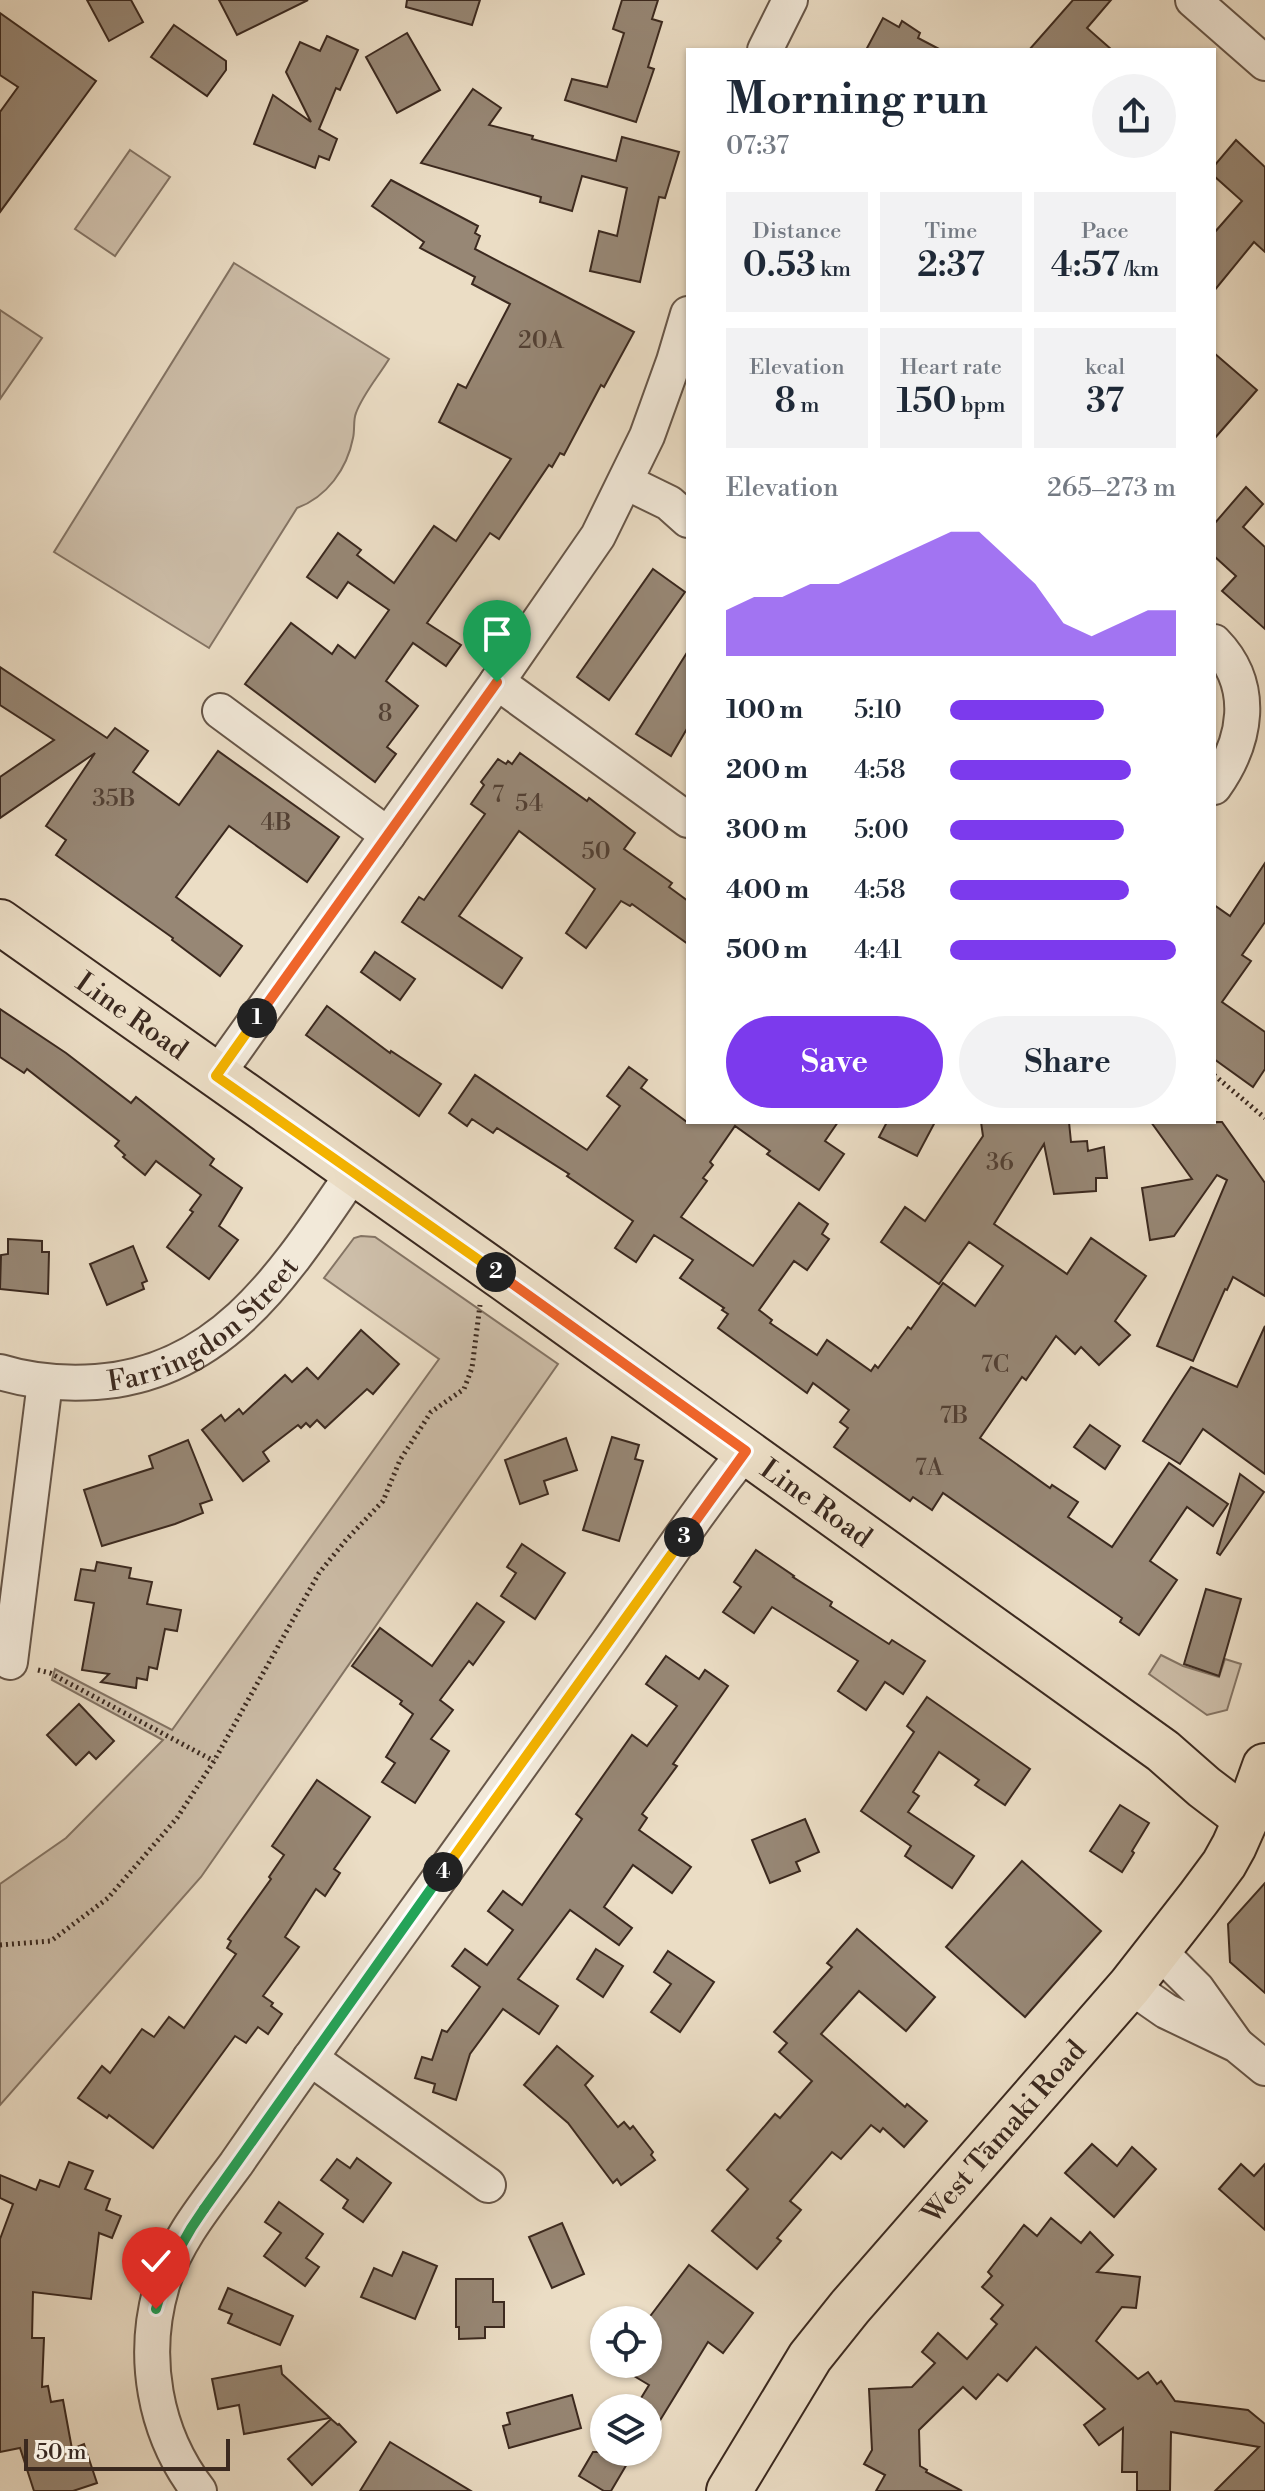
<!DOCTYPE html>
<meta charset="utf-8">
<style>
:root{--surface:#fff;--page:#f2f2f3;--text:#1f2937;--muted:#747a83;--accent:#7c3aed}
body{margin:0;font-family:"Libre Bodoni",serif;background:var(--page);color:var(--text);height:100vh;display:flex;flex-direction:column;font-size:30px;white-space:nowrap}
*{box-sizing:border-box;margin:0}
p{font-size:26px;color:var(--muted)}
.icon{flex:none;width:44px;height:44px;fill:none;stroke:currentColor;stroke-width:2;stroke-linecap:round;stroke-linejoin:round}
.map{position:relative;flex:1;overflow:hidden}
.side{position:absolute;left:686px;top:48px;width:530px;height:1076px;display:flex;flex-direction:column;background:var(--surface);border-radius:0px;box-shadow:0 2px 6px #0004}
.side>*{flex:none}
.fabs{position:absolute;left:590px;top:2306px;display:grid;gap:16px}
.fabs a{display:grid;place-items:center;width:72px;height:72px;border-radius:50%;background:var(--surface);box-shadow:0 2px 6px #0004;font-size:40px}
.scale{position:absolute;left:24px;bottom:20px;width:206px;box-sizing:border-box;padding-left:8px;border:4px solid #3b291f;border-top:0;font-size:22px;line-height:28px;white-space:nowrap;color:#3b291f;-webkit-text-stroke:6px #f2e9d9;paint-order:stroke}
.pin{position:absolute;display:grid;place-items:center;width:68px;height:68px;color:#fff;margin:-82px -34px;border-radius:50% 50% 50% 0;rotate:-45deg;box-shadow:0 0 8px #0007}
.pin .icon{rotate:45deg}
.km{position:absolute;width:40px;height:40px;margin:-20px;border-radius:50%;background:#222;color:#fff;font-size:22px;line-height:40px;text-align:center}
.round{display:grid;place-items:center;flex:none;width:84px;height:84px;border-radius:42px;background:var(--page)}
.headline{display:flex;align-items:center;justify-content:space-between;height:136px;padding:0 40px}
h1{font-size:44px;font-weight:600;line-height:60px}
.stats{display:grid;grid-template-columns:repeat(3,1fr);gap:12px;height:136px;padding:8px 40px}
.stats div{display:grid;align-content:center;border-radius:0px;background:var(--page);text-align:center}
.stats b{font-size:34px;font-weight:600}
.stats small{font-size:22px;font-weight:400}
.stats p{font-size:22px}
.chart{height:224px;padding:16px 40px}
.chart p{display:flex;justify-content:space-between}
.chart svg{width:100%;height:144px;margin-top:8px;fill:var(--accent);opacity:.7}
.action{display:flex;gap:16px;margin-top:auto;padding:16px 40px}
.action a{flex:1;height:92px;border-radius:48px;background:var(--accent);color:#fff;font-size:32px;font-weight:600;line-height:92px;text-align:center}
.action a+a{background:var(--page);color:var(--text)}
ul{padding:0 40px;list-style:none;font-size:26px}
li{display:grid;grid-template-columns:128px 96px 1fr;align-items:center;height:60px}
li i{height:20px;border-radius:10px;background:var(--accent)}
.map>svg:first-child{display:block}
.green{fill:#cdbea9;stroke:#847464;stroke-width:2}
.building{fill:#978775;stroke:#3b291f;stroke-width:2}
.lines{fill:none;stroke-linecap:round;stroke-linejoin:round}
.minor-casing{stroke:#675648;stroke-width:38}
.major-casing{stroke:#3b291f;stroke-width:48}
.path{stroke:#3b291f;stroke-width:5;stroke-dasharray:2 4;stroke-linecap:butt}
.minor{stroke:#f2e9d9;stroke-width:34}
.major{stroke:#ebddc5;stroke-width:44}
.split-1-casing{stroke:#fff;stroke-width:16}
.split-2-casing{stroke:#fff;stroke-width:16}
.split-3-casing{stroke:#fff;stroke-width:16}
.split-4-casing{stroke:#fff;stroke-width:16}
.split-5-casing{stroke:#fff;stroke-width:16}
.split-6-casing{stroke:#fff;stroke-width:16}
.split-1{stroke:#f0652b;stroke-width:10}
.split-2{stroke:#f5b400;stroke-width:10}
.split-3{stroke:#f0652b;stroke-width:10}
.split-4{stroke:#f5b400;stroke-width:10}
.split-5{stroke:#22a559;stroke-width:10}
.split-6{stroke:#22a559;stroke-width:10}
.labels{text-anchor:middle;stroke-width:8;stroke-linejoin:round;paint-order:stroke}
.number-label{font-size:24px;fill:#524034}
.street-label{font-size:28px;fill:#3b291f;stroke:#f2e9d9}
</style>
<div class="map">
<svg width="1265" height="2491" viewBox="0 0 1265 2491">
<rect width="100%" height="100%" fill="#ebddc5"/>
<filter id="stains"><feTurbulence type="fractalNoise" baseFrequency=".0025" numOctaves="4"/><feColorMatrix values="0 0 0 0 .2 0 0 0 0 .09 0 0 0 0 .02 0 0 0 .5 -.17"/></filter>
<radialGradient id="worn" r=".72"><stop offset=".6" stop-color="#630" stop-opacity="0"/><stop offset="1" stop-color="#630" stop-opacity=".3"/></radialGradient>
<!-- green -->
<g class="green">
<polygon points="130,150 170,177 115,256 75,229"/>
<path d="M234,263l155,96c-11,18 -26,35 -33,54 -3,7 -1,17 -3,25 -6,31 -26,59 -56,70l-88,140 -155,-96z"/>
<polygon points="0,310 42,338 0,399"/>
<polygon points="361,1236 375,1237 558,1364 201,1877 0,2105 0,1884 66,1838 163,1740 52,1680 55,1669 172,1730 439,1359 324,1278 354,1238"/>
<polygon points="1161,1655 1183,1666 1219,1677 1225,1659 1241,1664 1227,1710 1207,1715 1149,1674"/>
</g>
<!-- building -->
<g class="building">
<polygon points="87,0 131,0 143,22 109,41"/>
<polygon points="219,0 308,0 237,35"/>
<polygon points="407,0 480,0 472,25 406,7"/>
<polygon points="622,0 658,0 652,19 662,22 648,67 654,69 636,122 565,100 572,79 607,87 624,33 613,29"/>
<polygon points="1073,0 1111,0 1087,28 1112,50 1029,50"/>
<polygon points="0,13 96,81 0,212 0,112 18,87 0,75"/>
<polygon points="883,18 899,27 902,21 920,33 918,38 941,50 866,50"/>
<polygon points="174,25 226,61 226,70 207,96 151,57"/>
<polygon points="407,33 440,90 397,113 366,57"/>
<polygon points="327,36 358,50 340,90 336,88 319,129 337,139 329,160 319,156 315,168 254,144 273,95 311,122 286,72 300,42 320,51"/>
<polygon points="473,89 501,108 489,125 533,136 532,139 616,161 622,137 679,152 665,198 659,197 640,282 590,271 599,231 617,236 627,188 582,176 572,211 540,202 541,197 421,163"/>
<polygon points="1236,140 1265,167 1265,252 1254,242 1214,291 1214,233 1242,201 1214,176 1214,166"/>
<polygon points="391,180 478,226 475,233 480,236 475,249 634,332 604,387 601,385 564,455 560,453 552,467 549,465 499,539 490,533 427,623 461,645 446,666 413,643 386,681 418,706 387,747 396,754 375,782 245,684 291,623 332,654 338,645 355,658 389,610 348,582 337,598 307,577 338,533 361,550 357,555 394,583 434,526 456,541 511,459 439,422 458,384 466,388 510,304 472,284 475,277 420,248 424,242 372,206"/>
<polygon points="1214,353 1257,390 1214,439"/>
<polygon points="1246,487 1263,504 1243,527 1265,547 1265,629 1222,591 1236,576 1214,556 1214,524"/>
<polygon points="653,569 685,592 609,700 577,677"/>
<polygon points="688,651 688,727 671,756 636,734"/>
<polygon points="0,667 107,738 115,728 148,751 133,772 179,805 218,751 339,837 307,882 229,826 176,897 242,946 220,976 172,940 173,938 56,855 66,840 46,826 95,753 0,818 0,777 54,740 0,705"/>
<polygon points="520,753 587,801 589,798 635,833 624,849 672,883 669,887 688,901 688,944 632,904 630,906 621,901 586,948 566,933 595,889 519,831 459,916 522,958 502,988 402,922 419,897 424,900 485,814 471,804 484,785 481,782 498,759 506,764 508,761 512,764"/>
<polygon points="1265,863 1265,922 1242,955 1251,961 1222,1002 1265,1032 1265,1069 1253,1087 1214,1059 1214,905 1230,916"/>
<polygon points="375,952 415,979 400,1000 361,972"/>
<polygon points="327,1006 390,1053 391,1051 441,1084 419,1116 306,1035"/>
<polygon points="0,1009 66,1053 131,1103 136,1097 214,1159 210,1165 242,1188 219,1226 238,1240 209,1279 167,1247 193,1212 190,1210 201,1195 156,1161 145,1175 123,1157 125,1155 115,1146 119,1141 27,1069 24,1073 0,1057"/>
<polygon points="629,1067 647,1080 641,1088 687,1122 838,1122 825,1141 844,1154 819,1190 767,1154 770,1151 735,1126 710,1162 713,1165 703,1178 707,1181 681,1217 753,1266 799,1203 828,1224 822,1234 829,1239 807,1270 794,1261 759,1310 772,1320 770,1323 817,1355 827,1340 871,1371 875,1365 878,1368 908,1327 911,1329 943,1283 975,1306 1003,1266 969,1242 939,1284 881,1242 905,1207 925,1221 983,1136 981,1122 1069,1122 1071,1142 1087,1141 1088,1151 1104,1147 1107,1178 1096,1178 1096,1191 1054,1194 1044,1144 994,1224 1067,1274 1091,1238 1146,1276 1115,1321 1130,1335 1099,1365 1081,1347 1075,1354 1056,1336 1026,1380 1022,1377 980,1438 1050,1488 1052,1485 1078,1502 1068,1517 1112,1547 1169,1463 1228,1504 1213,1526 1187,1507 1150,1561 1177,1580 1139,1635 1120,1622 1122,1618 943,1493 932,1510 913,1497 910,1501 834,1447 848,1428 840,1422 849,1410 813,1383 807,1393 718,1328 728,1314 722,1310 724,1308 680,1278 693,1260 654,1235 636,1262 615,1248 633,1221 567,1176 569,1174 497,1128 493,1133 472,1119 467,1126 449,1113 475,1075 587,1150 620,1106 607,1096"/>
<polygon points="887,1122 935,1122 917,1156 879,1137"/>
<polygon points="1151,1122 1222,1122 1265,1183 1265,1296 1233,1277 1227,1290 1225,1289 1193,1361 1157,1346 1227,1180 1217,1175 1174,1236 1150,1240 1142,1188 1192,1179"/>
<polygon points="8,1239 42,1241 42,1252 49,1252 48,1294 0,1289 1,1255 8,1254"/>
<polygon points="133,1246 147,1281 142,1283 144,1289 107,1305 90,1264"/>
<polygon points="1265,1326 1265,1474 1203,1429 1180,1464 1143,1441 1191,1367 1237,1387"/>
<polygon points="361,1330 399,1364 373,1394 367,1389 325,1428 317,1420 310,1427 306,1423 301,1428 298,1425 263,1452 269,1461 243,1481 202,1430 221,1415 225,1421 239,1409 243,1414 285,1375 292,1382 307,1368 318,1379"/>
<polygon points="1090,1425 1120,1446 1105,1469 1074,1447"/>
<polygon points="612,1437 639,1445 635,1459 643,1461 619,1541 583,1530"/>
<polygon points="566,1438 577,1470 544,1481 548,1494 520,1504 505,1460"/>
<polygon points="188,1440 212,1500 200,1504 203,1513 175,1524 102,1546 84,1490 153,1468 149,1456"/>
<polygon points="1240,1474 1264,1492 1220,1555 1217,1553"/>
<polygon points="522,1544 565,1573 535,1619 501,1596 516,1573 507,1567"/>
<polygon points="756,1550 794,1576 793,1577 832,1602 830,1606 889,1644 892,1640 925,1661 903,1694 885,1682 866,1710 838,1691 858,1661 772,1607 754,1633 723,1612 741,1587 734,1582"/>
<polygon points="97,1562 131,1568 129,1578 152,1582 147,1604 181,1610 177,1631 165,1629 157,1669 149,1667 147,1680 137,1678 136,1688 101,1682 109,1674 82,1670 94,1603 75,1600 81,1569 95,1571"/>
<polygon points="1206,1589 1241,1599 1219,1676 1184,1664"/>
<polygon points="477,1603 504,1622 473,1665 469,1661 440,1700 453,1710 431,1739 449,1751 415,1803 382,1782 395,1763 386,1757 413,1714 400,1704 402,1701 352,1666 380,1628 432,1666"/>
<polygon points="666,1656 699,1679 705,1670 728,1686 673,1764 677,1766 642,1814 647,1818 639,1830 691,1867 672,1893 633,1865 604,1907 632,1928 619,1945 570,1910 518,1979 558,2006 539,2034 503,2009 470,2054 456,2100 433,2092 435,2084 415,2078 422,2057 432,2060 442,2030 447,2032 480,1987 452,1966 465,1949 487,1965 513,1930 488,1911 503,1891 522,1905 582,1819 576,1814 632,1735 647,1746 677,1706 646,1684"/>
<polygon points="927,1697 1030,1769 1005,1805 975,1785 979,1780 939,1752 913,1792 919,1796 908,1812 974,1856 952,1888 905,1856 911,1846 861,1811 914,1732 907,1726"/>
<polygon points="79,1704 114,1741 96,1759 89,1752 76,1765 47,1735"/>
<polygon points="317,1780 370,1817 334,1869 340,1873 325,1896 316,1889 285,1937 299,1947 263,1996 273,2003 271,2006 282,2014 268,2034 258,2027 246,2043 235,2036 153,2148 109,2115 107,2118 78,2098 102,2066 110,2073 142,2029 154,2037 169,2017 184,2028 236,1954 227,1948 231,1941 228,1939 271,1879 269,1877 284,1855 272,1846"/>
<polygon points="1120,1805 1149,1823 1132,1851 1134,1853 1122,1872 1090,1851"/>
<polygon points="805,1819 819,1852 796,1862 800,1871 770,1883 752,1840"/>
<polygon points="1022,1861 1101,1931 1025,2017 946,1947"/>
<polygon points="1265,1883 1265,1993 1230,1962 1228,1924"/>
<polygon points="857,1929 935,1997 906,2031 859,1991 821,2034 905,2107 907,2104 927,2121 904,2147 883,2128 880,2132 871,2125 841,2159 832,2152 790,2201 801,2210 777,2238 781,2241 757,2269 712,2231 748,2189 727,2170 775,2114 780,2118 812,2081 779,2052 787,2043 774,2032 832,1967 827,1963"/>
<polygon points="596,1949 623,1966 603,1997 577,1979"/>
<polygon points="668,1951 714,1982 680,2032 651,2012 671,1984 654,1972"/>
<polygon points="557,2046 593,2076 585,2085 618,2127 624,2122 630,2129 633,2126 653,2152 651,2155 655,2160 621,2185 617,2179 613,2183 568,2123 524,2085"/>
<polygon points="1092,2144 1117,2166 1132,2147 1156,2169 1114,2217 1065,2173"/>
<polygon points="357,2158 391,2183 363,2222 343,2208 348,2200 321,2180 337,2159 350,2168"/>
<polygon points="69,2162 93,2171 85,2189 110,2199 106,2210 121,2216 112,2238 99,2233 91,2299 33,2292 32,2338 44,2338 42,2387 48,2386 51,2402 63,2400 72,2449 84,2444 97,2483 73,2491 34,2491 20,2448 0,2452 0,2239 13,2204 0,2198 0,2175 36,2190 40,2180 59,2187"/>
<polygon points="1241,2164 1254,2176 1265,2164 1265,2230 1219,2189"/>
<polygon points="279,2202 323,2234 306,2258 319,2267 305,2286 264,2256 281,2233 265,2222"/>
<polygon points="1051,2218 1081,2243 1090,2232 1113,2255 1097,2272 1140,2277 1136,2308 1122,2307 1096,2341 1138,2379 1148,2372 1157,2384 1161,2381 1175,2401 1248,2410 1265,2424 1265,2491 1215,2491 1259,2447 1171,2432 1170,2491 1137,2491 1137,2472 1122,2472 1123,2428 1099,2445 1084,2425 1105,2409 1036,2347 1007,2381 998,2374 976,2399 963,2387 919,2430 920,2466 927,2470 926,2472 962,2491 876,2491 885,2475 864,2464 872,2450 869,2389 912,2387 935,2363 922,2352 938,2333 967,2359 997,2324 991,2319 1003,2305 982,2287 992,2276 988,2272 1024,2225 1037,2236"/>
<polygon points="562,2223 584,2274 552,2288 529,2237"/>
<polygon points="403,2252 437,2266 415,2319 361,2297 374,2268 392,2276"/>
<polygon points="689,2265 753,2313 723,2353 708,2342 648,2440 648,2408 638,2403 649,2385 614,2364 648,2364 648,2319"/>
<polygon points="456,2279 493,2279 493,2302 504,2302 504,2327 485,2327 485,2338 459,2339 459,2327 456,2327"/>
<polygon points="228,2288 293,2316 280,2345 228,2323 232,2314 219,2309"/>
<polygon points="281,2366 282,2374 330,2418 244,2434 239,2405 218,2409 212,2379"/>
<polygon points="572,2395 581,2428 509,2448 503,2426 510,2424 507,2413"/>
<polygon points="331,2419 338,2425 339,2424 356,2442 312,2485 288,2459"/>
<polygon points="390,2442 471,2491 360,2491"/>
<polygon points="593,2452 634,2452 611,2491 604,2491 579,2476"/>
</g>
<g class="lines">
<defs>
<g id="minor">
<polyline points="1193,0 1265,63"/>
<polyline points="765,50 790,0"/>
<polyline points="626,482 669,503 688,520"/>
<path d="M1214,642c43,44 32,100 0,145"/>
<polyline points="497,682 688,820"/>
<polyline points="220,711 388,835"/>
<polyline points="216,1076 497,682 598,536 647,436 674,361 688,314"/>
<path id="s1" d="M0,1372c32,10 63,12 96,10 129,-9 192,-114 258,-210"/>
<polyline points="10,1662 45,1382"/>
<polyline points="1158,1950 1197,1989 1234,2041"/>
<polyline points="1130,1986 1166,2011 1237,2045 1265,2068"/>
<polyline points="310,2058 488,2185"/>
<path d="M199,2491c-45,-58 -58,-135 -37,-206 14,-45 46,-83 74,-121 38,-55 76,-109 115,-163 86,-119 172,-239 257,-358 45,-64 89,-132 138,-192"/>
</g>
<g id="major">
<path id="s2" d="M0,922l508,359 655,470 41,36 42,32"/>
<path id="s3" d="M729,2491l81,-134 40,-50 280,-321 68,-87 26,-35 10,-18 12,-27 19,-53"/>
</g>
</defs>
<!-- minor casing -->
<use href="#minor" class="minor-casing"/>
<!-- major casing -->
<use href="#major" class="major-casing"/>
<!-- path -->
<g class="path">
<polyline points="1214,1075 1265,1118"/>
<polyline points="38,1670 50,1673 214,1761"/>
<polyline points="0,1945 51,1941 108,1898 177,1818 214,1761 319,1573 346,1540 383,1501 400,1460 431,1412 464,1389 472,1368 480,1305"/>
</g>
<!-- minor -->
<use href="#minor" class="minor"/>
<!-- major -->
<use href="#major" class="major"/>
</g>
<g class="lines">
<defs>
<polyline id="split-1" points="257,1018 497,682"/>
<polyline id="split-2" points="257,1018 216,1076 496,1272"/>
<polyline id="split-3" points="496,1272 746,1451 684,1537"/>
<polyline id="split-4" points="443,1872 684,1537"/>
<polyline id="split-5" points="204,2209 443,1872"/>
<path id="split-6" d="M156,2309c10,-37 25,-68 48,-100"/>
</defs>
<!-- split-1 casing -->
<use href="#split-1" class="split-1-casing"/>
<!-- split-2 casing -->
<use href="#split-2" class="split-2-casing"/>
<!-- split-3 casing -->
<use href="#split-3" class="split-3-casing"/>
<!-- split-4 casing -->
<use href="#split-4" class="split-4-casing"/>
<!-- split-5 casing -->
<use href="#split-5" class="split-5-casing"/>
<!-- split-6 casing -->
<use href="#split-6" class="split-6-casing"/>
<!-- split-1 -->
<use href="#split-1" class="split-1"/>
<!-- split-2 -->
<use href="#split-2" class="split-2"/>
<!-- split-3 -->
<use href="#split-3" class="split-3"/>
<!-- split-4 -->
<use href="#split-4" class="split-4"/>
<!-- split-5 -->
<use href="#split-5" class="split-5"/>
<!-- split-6 -->
<use href="#split-6" class="split-6"/>
</g>
<g class="labels">
<!-- number labels -->
<g class="number-label">
<text x="541" y="348">20A</text>
<text x="385" y="721">8</text>
<text x="498" y="802">7</text>
<text x="114" y="806">35B</text>
<text x="529" y="811">54</text>
<text x="276" y="830">4B</text>
<text x="596" y="859">50</text>
<text x="1000" y="1170">36</text>
<text x="995" y="1372">7C</text>
<text x="954" y="1423">7B</text>
<text x="929" y="1475">7A</text>
</g>
<!-- street labels -->
<g class="street-label">
<text dy="10" stroke="none"><textPath href="#s2" startOffset="162">Line Road</textPath></text>
<text dy="10" stroke="none"><textPath href="#s1" startOffset="222">Farringdon Street</textPath></text>
<text dy="10" stroke="none"><textPath href="#s2" startOffset="1002">Line Road</textPath></text>
<text dy="10" stroke="none"><textPath href="#s3" startOffset="454">West Tāmaki Road</textPath></text>
</g>
</g>
<rect width="100%" height="100%" filter="url(#stains)"/>
<rect width="100%" height="100%" fill="url(#worn)"/>
</svg>
<div class="fabs">
<a><svg class="icon" aria-label="locate" viewBox="0 0 24 24"><circle cx="12" cy="12" r="6"/><path d="M12 2v4M12 18v4M2 12h4M18 12h4"/></svg></a>
<a><svg class="icon" aria-label="layers" viewBox="0 0 24 24"><path d="M12 4l9 5-9 5-9-5zM3 14l9 5 9-5"/></svg></a>
</div>
<div class="scale">50 m</div>
<div class="pin" style="left:497px;top:682px;background:#1e9e55"><svg class="icon" aria-label="arrive" viewBox="0 0 24 24"><path d="M6 21V4h12l-3 4 3 4H6"/></svg></div>
<div class="pin" style="left:156px;top:2309px;background:#d93025"><svg class="icon" aria-label="check" viewBox="0 0 24 24"><path d="M5 12l5 5 9-10"/></svg></div>
<b class="km" style="left:257px;top:1018px">1</b>
<b class="km" style="left:496px;top:1272px">2</b>
<b class="km" style="left:684px;top:1537px">3</b>
<b class="km" style="left:443px;top:1872px">4</b>
<section class="side">
<div class="headline"><div><h1>Morning run</h1><p>07:37</p></div><a class="round"><svg class="icon" aria-label="share" viewBox="0 0 24 24"><path d="M12 15V3M7 8l5-5 5 5M5 13v7h14v-7"/></svg></a></div>
<div class="stats">
<div><p>Distance</p><b>0.53<small> km</small></b></div>
<div><p>Time</p><b>2:37</b></div>
<div><p>Pace</p><b>4:57<small> /km</small></b></div>
</div>
<div class="stats">
<div><p>Elevation</p><b>8<small> m</small></b></div>
<div><p>Heart rate</p><b>150<small> bpm</small></b></div>
<div><p>kcal</p><b>37</b></div>
</div>
<div class="chart"><p><span>Elevation</span>265–273 m</p>
<svg viewBox="0 0 160 44" preserveAspectRatio="none"><path d="M0 44V30L10 26L20 26L30 22L40 22L50 18L60 14L70 10L80 6L90 6L100 14L110 22L120 34L130 38L140 34L150 30L160 30V44z"/></svg>
</div>
<ul>
<li><b>100 m</b>5:10<i style="width:68%"></i></li>
<li><b>200 m</b>4:58<i style="width:80%"></i></li>
<li><b>300 m</b>5:00<i style="width:77%"></i></li>
<li><b>400 m</b>4:58<i style="width:79%"></i></li>
<li><b>500 m</b>4:41<i style="width:100%"></i></li>
</ul>
<div class="action"><a>Save</a><a>Share</a></div>
</section>
</div>
